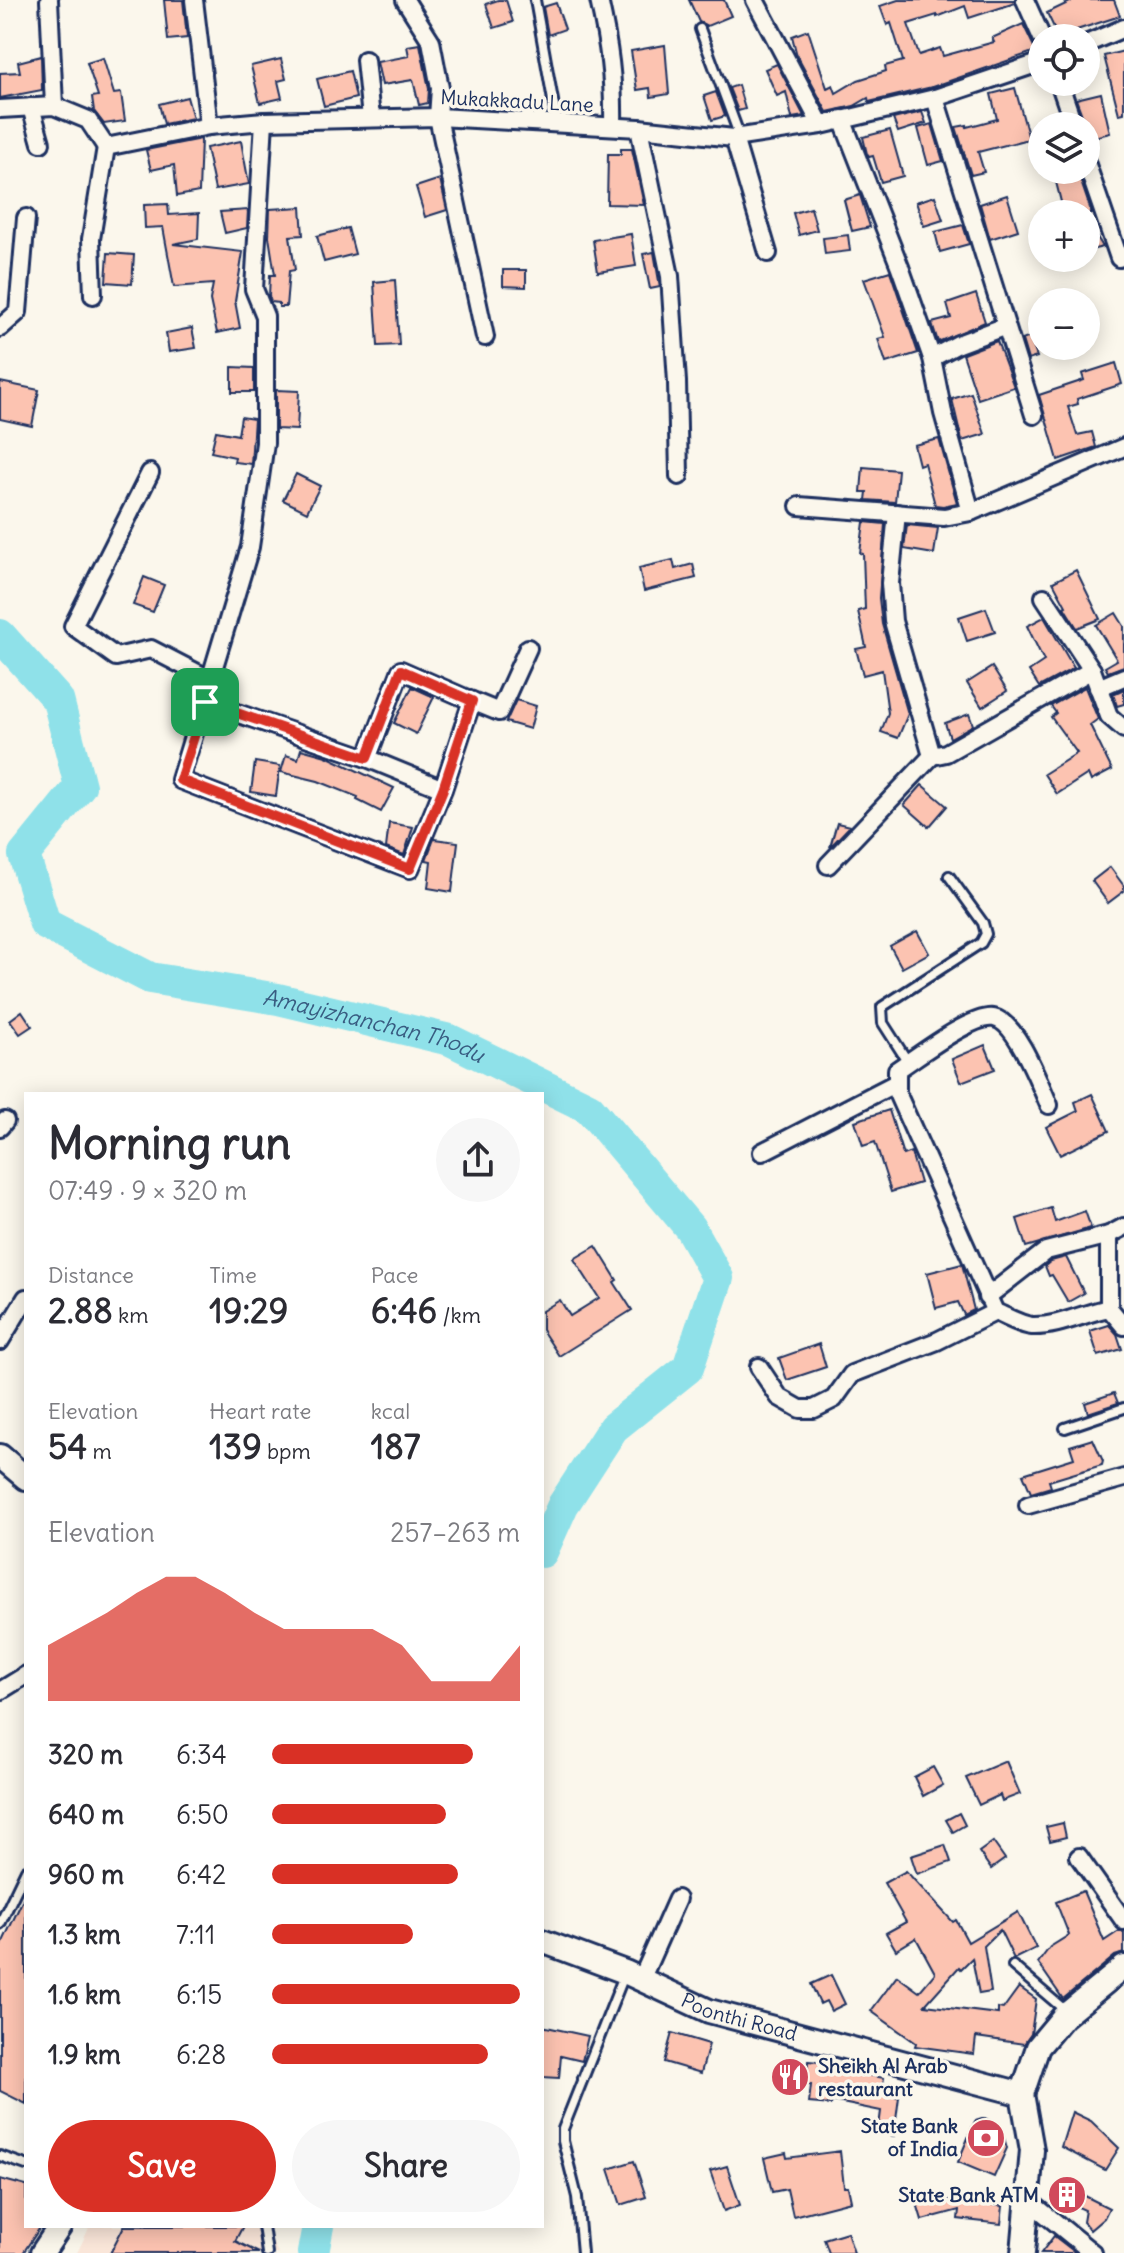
<!DOCTYPE html>
<meta charset="utf-8">
<style>
:root{--surface:#fff;--page:#f7f7f7;--text:#2b2b33;--muted:#7c7c81;--accent:#d93025}
body{margin:0;font-family:Delius,sans-serif;background:var(--page);color:var(--text);height:100vh;display:flex;flex-direction:column;font-size:30px;white-space:nowrap}
*{box-sizing:border-box;margin:0}
p{font-size:26px;color:var(--muted)}
.icon{flex:none;width:44px;height:44px;fill:none;stroke:currentColor;stroke-width:2;stroke-linecap:round;stroke-linejoin:round}
.map{position:relative;flex:1;overflow:hidden}
.sheet{position:absolute;left:24px;top:1092px;width:520px;height:1136px;display:flex;flex-direction:column;background:var(--surface);border-radius:0px;box-shadow:0 4px 20px #0003}
.sheet>*{flex:none}
.tools{position:absolute;left:1028px;top:24px;display:grid;gap:16px}
.tools a{display:grid;place-items:center;width:72px;height:72px;border-radius:50%;background:var(--surface);box-shadow:0 4px 20px #0003;font-size:40px}
.pin{position:absolute;display:grid;place-items:center;width:68px;height:68px;color:#fff;margin:-34px;border-radius:16px;box-shadow:0 4px 12px #0006}
.round{display:grid;place-items:center;flex:none;width:84px;height:84px;border-radius:42px;background:var(--page)}
.summary{display:flex;align-items:center;justify-content:space-between;height:136px;padding:0 24px}
h1{font-size:44px;font-weight:700;line-height:60px}
.figures{display:grid;grid-template-columns:repeat(3,1fr);gap:12px;height:136px;padding:8px 24px}
.figures div{display:grid;align-content:center}
.figures b{font-size:34px;font-weight:700}
.figures small{font-size:22px;font-weight:400}
.figures p{font-size:22px}
.chart{height:224px;padding:16px 24px}
.chart p{display:flex;justify-content:space-between}
.chart svg{width:100%;height:144px;margin-top:8px;fill:var(--accent);opacity:.7}
.cta{display:flex;gap:16px;margin-top:auto;padding:16px 24px}
.cta a{flex:1;height:92px;border-radius:48px;background:var(--accent);color:#fff;font-size:32px;font-weight:700;line-height:92px;text-align:center}
.cta a+a{background:var(--page);color:var(--text)}
ul{padding:0 24px;list-style:none;font-size:26px}
li{display:grid;grid-template-columns:128px 96px 1fr;align-items:center;height:60px}
li i{height:20px;border-radius:10px;background:var(--accent)}
.map>svg:first-child{display:block}
.built{fill:#fbe7da}
.lines{fill:none;stroke-linecap:round;stroke-linejoin:round}
.river{stroke:#8fe1e9;stroke-width:32}
.building{fill:#fcc3b1;stroke:#1b2f5e;stroke-width:2}
.lane-casing{stroke:#1b2f5e;stroke-width:14}
.street-casing{stroke:#1b2f5e;stroke-width:22}
.secondary-casing{stroke:#1b2f5e;stroke-width:28}
.lane{stroke:#fbf7ec;stroke-width:8}
.street{stroke:#fbf7ec;stroke-width:16}
.secondary{stroke:#fbf7ec;stroke-width:22}
.route-casing{stroke:#fff;stroke-width:16}
.route{stroke:#d93025;stroke-width:10}
.labels{text-anchor:middle;stroke-width:7;stroke-linejoin:round;paint-order:stroke}
.street-label{font-size:20px;fill:#1b2f5e;stroke:#fbf7ec}
.poi-label{font-size:20px;font-weight:bold;fill:#1b2f5e;stroke:#fbf7ec;text-anchor:end}
.water-label{font-size:22px;font-style:italic;fill:#385c81;stroke:#fbf7ec}
</style>
<div class="map">
<svg width="1124" height="2253" viewBox="0 0 1124 2253">
<rect width="100%" height="100%" fill="#fbf7ec"/>
<filter id="ink" filterUnits="userSpaceOnUse"><feTurbulence type="fractalNoise" baseFrequency=".0125" numOctaves="2"/><feDisplacementMap in="SourceGraphic" scale="16" xChannelSelector="R" yChannelSelector="G"/><feConvolveMatrix kernelMatrix="1 2 1 2 8 2 1 2 1" color-interpolation-filters="sRGB"/></filter>
<g filter="url(#ink)">
<!-- built -->
<polygon class="built" points="90,2226 264,2226 278,2253 77,2253"/>
<g class="lines">
<!-- river -->
<g class="river">
<path id="s1" d="M0,635l58,65 22,86 -56,69 21,69 105,54 128,21 172,41 139,68 101,120 28,50 -30,90 -75,60 -50,77 -21,47"/>
<polyline points="313,2253 318,2226"/>
</g>
</g>
<!-- building -->
<g class="building">
<polygon points="164,0 183,0 187,38 168,40"/>
<polygon points="498,0 506,0 513,22 494,28 486,4"/>
<polygon points="689,0 724,0 731,16 707,26 699,22"/>
<polygon points="898,0 1014,0 1015,3 969,18 965,6 937,17 937,15 908,24 919,55 940,48 943,56 994,42 992,38 1023,24 1036,51 932,87 869,102 868,98 854,106 827,112 797,56 792,36 808,30 827,88 833,85 836,93 858,80 886,71 885,66 903,61 891,23 887,25 880,6"/>
<polygon points="1074,0 1114,0 1120,16 1058,36 1047,13"/>
<polygon points="556,3 565,29 548,35 543,7"/>
<polygon points="420,44 429,89 428,103 419,105 413,80 382,85 377,62 409,56 407,46"/>
<polygon points="665,45 669,94 651,97 650,88 637,90 631,51"/>
<polygon points="1124,51 1124,113 1119,114 1104,56"/>
<polygon points="41,56 42,90 0,98 0,73 20,72 18,62"/>
<polygon points="103,58 114,94 121,93 125,121 104,124 94,111 92,97 98,96 87,63"/>
<polygon points="281,59 286,79 278,81 282,98 260,103 251,66"/>
<polygon points="777,64 804,116 792,118 786,92 777,96 765,69"/>
<polygon points="350,71 356,98 324,106 317,79"/>
<polygon points="738,85 745,109 738,111 729,88"/>
<polygon points="1015,88 1029,139 978,152 984,172 971,175 956,127 967,125 967,127 997,119 991,94"/>
<polygon points="716,92 725,116 712,120 704,96"/>
<polygon points="1101,93 1110,133 1086,139 1086,126 1076,99"/>
<polygon points="187,97 193,118 164,124 159,104"/>
<polygon points="922,112 926,123 898,132 893,119"/>
<polygon points="932,124 943,161 928,165 918,128"/>
<polygon points="890,130 903,176 881,182 873,156 869,157 867,154 863,137"/>
<polygon points="201,139 199,192 177,196 174,165 151,170 146,150"/>
<polygon points="241,141 249,184 215,190 206,148"/>
<polygon points="621,149 632,149 644,205 607,204 608,154 621,154"/>
<polygon points="1053,170 1077,170 1092,214 1064,214"/>
<polygon points="440,179 447,210 425,217 416,187"/>
<polygon points="860,195 870,227 852,231 844,200"/>
<polygon points="1007,195 1018,230 990,239 980,204"/>
<polygon points="935,196 943,220 924,226 916,202"/>
<polygon points="168,204 169,215 199,213 198,239 173,244 243,252 235,301 240,328 217,333 210,300 213,284 174,287 163,227 145,228 144,205"/>
<polygon points="301,207 303,235 290,236 295,270 289,271 286,307 279,307 279,303 271,302 269,296 270,275 275,275 269,237 270,209"/>
<polygon points="811,208 817,230 799,235 793,213"/>
<polygon points="248,210 247,228 225,233 220,212"/>
<polygon points="1086,219 1103,247 1086,251"/>
<polygon points="963,225 969,244 940,252 935,232"/>
<polygon points="348,228 355,254 324,262 317,236"/>
<polygon points="631,234 636,266 598,272 593,240"/>
<polygon points="848,235 850,251 825,254 823,238"/>
<polygon points="654,252 660,287 650,289 643,254"/>
<polygon points="108,253 134,255 132,284 106,282"/>
<polygon points="503,270 526,270 526,287 503,286"/>
<polygon points="890,271 918,353 886,363 878,339 885,337 864,279"/>
<polygon points="395,280 399,345 378,346 374,282"/>
<polygon points="976,294 985,322 938,342 932,323 951,318 947,304"/>
<polygon points="192,328 196,348 169,352 166,333"/>
<polygon points="1030,337 1037,357 1028,360 1022,340"/>
<polygon points="997,341 1014,387 978,399 963,354"/>
<polygon points="1116,363 1122,384 1077,399 1078,404 1068,407 1077,435 1092,432 1096,447 1058,460 1039,395 1084,380 1082,374"/>
<polygon points="232,367 254,368 254,392 232,392"/>
<polygon points="0,382 39,390 32,426 0,419"/>
<polygon points="276,390 299,391 297,430 276,429"/>
<polygon points="971,393 985,434 962,441 952,399"/>
<polygon points="241,417 254,419 251,464 234,462 235,457 211,452 216,431 238,435"/>
<polygon points="939,439 957,503 943,506 935,505 924,463 919,465 914,445"/>
<polygon points="863,467 898,470 895,502 866,500 867,492 861,492"/>
<polygon points="296,474 320,486 307,512 283,500"/>
<polygon points="864,522 885,524 879,598 882,624 908,714 898,738 881,732 888,713 882,670 863,675 856,649 866,647 858,611 865,609 863,554 860,553"/>
<polygon points="907,525 938,528 934,554 904,549"/>
<polygon points="673,560 675,569 693,564 696,578 644,591 639,568"/>
<polygon points="1076,570 1100,619 1077,628 1064,607 1066,606 1053,582"/>
<polygon points="144,577 164,585 153,612 133,605"/>
<polygon points="986,608 995,632 967,641 959,617"/>
<polygon points="1116,613 1124,626 1124,666 1108,672 1105,667 1117,660 1096,625"/>
<polygon points="1044,617 1074,668 1039,687 1029,671 1044,661 1027,626"/>
<polygon points="992,667 1007,691 982,707 967,683"/>
<polygon points="412,687 434,697 416,734 394,723"/>
<polygon points="1085,687 1098,719 1090,725 1112,770 1091,781 1088,774 1057,794 1044,774 1077,753 1051,717 1056,713 1051,706"/>
<polygon points="1124,689 1124,704 1117,706 1113,694"/>
<polygon points="516,700 536,706 530,729 506,722"/>
<polygon points="969,714 973,725 950,738 945,723"/>
<polygon points="301,749 326,756 394,788 381,812 357,800 358,797 318,781 281,772 286,755 298,759"/>
<polygon points="255,762 280,766 276,796 251,792"/>
<polygon points="922,785 947,806 929,827 904,805"/>
<polygon points="389,823 413,827 404,855 386,848"/>
<polygon points="837,823 850,826 830,847"/>
<polygon points="434,839 458,842 452,892 428,888 431,861 426,860"/>
<polygon points="1110,867 1124,886 1124,891 1108,903 1092,881"/>
<polygon points="917,931 929,953 902,968 890,946"/>
<polygon points="22,1011 32,1026 20,1034 10,1020"/>
<polygon points="985,1045 995,1069 961,1082 952,1059"/>
<polygon points="1092,1094 1109,1131 1060,1155 1046,1127 1078,1111 1075,1102"/>
<polygon points="889,1110 903,1155 911,1152 920,1183 891,1192 875,1142 863,1146 855,1121"/>
<polygon points="1051,1208 1055,1222 1085,1211 1091,1228 1026,1247 1017,1219"/>
<polygon points="596,1246 617,1280 614,1282 632,1310 559,1356 542,1330 542,1311 560,1300 570,1316 599,1298 574,1259"/>
<polygon points="1066,1257 1084,1293 1068,1302 1052,1275 1049,1276 1045,1266 1051,1261"/>
<polygon points="962,1264 974,1310 964,1315 958,1302 936,1308 927,1273"/>
<polygon points="1109,1325 1117,1334 1122,1349 1098,1356 1090,1331"/>
<polygon points="819,1344 826,1367 787,1380 779,1358"/>
<polygon points="1114,1393 1118,1403 1088,1413 1085,1403"/>
<polygon points="1093,1439 1103,1461 1102,1465 1049,1481 1051,1487 1031,1493 1023,1474 1074,1458 1070,1446"/>
<polygon points="1006,1761 1020,1794 1002,1801 1000,1795 979,1805 966,1778"/>
<polygon points="933,1767 943,1785 923,1796 914,1777"/>
<polygon points="959,1813 965,1825 953,1832 946,1820"/>
<polygon points="1063,1823 1066,1837 1050,1841 1046,1827"/>
<polygon points="993,1842 1005,1859 991,1869 979,1852"/>
<polygon points="945,1845 951,1862 917,1874 911,1856"/>
<polygon points="906,1871 953,1922 956,1920 968,1942 1018,1912 1036,1948 1014,1959 1000,1930 984,1946 991,1992 979,1994 972,1958 961,1969 959,1967 925,2005 998,2014 998,2008 1003,2009 1019,1987 1036,1999 1031,2034 1024,2044 976,2037 974,2054 915,2046 916,2043 871,2011 897,1976 919,1992 935,1973 916,1938 896,1950 886,1933 906,1922 884,1883"/>
<polygon points="1083,1891 1104,1941 1119,1931 1124,1932 1124,1953 1115,1956 1063,1999 1038,1963 1050,1947 1069,1935 1056,1902"/>
<polygon points="26,1893 26,2104 0,2091 0,1948"/>
<polygon points="831,1975 845,2004 831,2011 826,2001 820,2004 811,1984"/>
<polygon points="542,2026 588,2036 582,2061 561,2056 559,2078 542,2077"/>
<polygon points="672,2033 709,2044 701,2073 664,2062"/>
<polygon points="808,2061 841,2064 841,2070 884,2078 881,2095 899,2097 894,2136 878,2134 881,2111 832,2101 831,2105 809,2103 811,2085 806,2085"/>
<polygon points="1072,2112 1091,2121 1119,2148 1105,2170 1061,2147"/>
<polygon points="985,2118 1001,2128 1007,2148 994,2177 958,2162 975,2121"/>
<polygon points="840,2151 844,2187 848,2187 851,2201 793,2216 787,2189 772,2192 764,2158 786,2153 787,2158"/>
<polygon points="634,2161 646,2197 621,2205 609,2169"/>
<polygon points="727,2166 740,2205 724,2211 710,2171"/>
<polygon points="0,2179 26,2186 26,2226 41,2226 23,2253 0,2253"/>
<polygon points="1063,2185 1109,2208 1104,2218 1090,2230 1083,2222 1085,2210 1058,2198"/>
<polygon points="938,2194 940,2199 1003,2206 1001,2224 958,2219 959,2210 922,2220 916,2200"/>
<polygon points="124,2226 243,2226 235,2241 259,2253 110,2253"/>
<polygon points="847,2232 854,2253 829,2253 824,2239"/>
<polygon points="1054,2236 1076,2253 1041,2253"/>
</g>
<g class="lines">
<defs>
<g id="lane">
<polyline points="535,0 557,123"/>
<polyline points="700,29 740,137"/>
<polyline points="908,1062 883,1023 882,1007 981,943 986,934 983,923 949,876"/>
<polyline points="1065,1428 1124,1408"/>
<polyline points="0,1924 26,1870"/>
<polyline points="1013,1966 1067,2012"/>
<polyline points="0,2156 26,2165"/>
<polyline points="263,2226 267,2253"/>
<polyline points="582,2253 577,2197 563,2141 563,2129 625,1973"/>
</g>
<g id="street">
<polyline points="49,0 54,106"/>
<polyline points="194,0 209,126"/>
<polyline points="405,0 431,41 440,88 438,117 485,337"/>
<path d="M599,0c10,45 15,80 14,126"/>
<polyline points="755,0 821,125"/>
<polyline points="1025,0 1042,38"/>
<polyline points="1086,44 1124,28"/>
<polyline points="365,60 371,118"/>
<polyline points="1059,82 1074,126"/>
<polyline points="935,98 1034,415"/>
<polyline points="31,107 41,143"/>
<polyline points="0,109 54,106 88,120 106,147 209,126 264,121 438,117 639,128 734,138 821,125 935,98 1042,62"/>
<polyline points="842,119 900,267 932,358 943,413 971,512"/>
<polyline points="264,121 254,289 265,316 265,443 250,547 180,780 410,869 443,789 472,701 401,670 367,758 443,789"/>
<polyline points="639,128 670,276 677,382 679,476"/>
<polyline points="734,138 768,253"/>
<polyline points="1086,162 1119,258"/>
<polyline points="93,295 91,239 106,147"/>
<polyline points="0,328 18,312 26,218"/>
<polyline points="932,358 958,344 1006,326"/>
<polyline points="150,473 73,626 116,657 151,649 211,680"/>
<polyline points="799,506 944,517 971,512 1124,447"/>
<polyline points="897,513 890,583 893,621 932,756"/>
<polyline points="1044,597 1092,670 1109,716 1124,729"/>
<polyline points="1098,688 1124,677"/>
<polyline points="472,701 499,712 528,648"/>
<polyline points="205,702 367,758"/>
<polyline points="828,865 932,756 946,753 1092,670"/>
<polyline points="0,1127 5,1121"/>
<polyline points="762,1152 896,1083"/>
<polyline points="987,1297 1046,1251 1109,1235 1124,1227"/>
<polyline points="1109,1308 1109,1235"/>
<path d="M995,1312l-98,-219v-23c20,-13 75,-56 97,-52 23,4 46,67 55,87"/>
<polyline points="0,1341 26,1298"/>
<path d="M759,1367l20,30 21,12h14l20,-10 18,-25 85,-33 58,-29c11,4 25,13 37,14 26,1 52,-13 77,-18l15,18"/>
<polyline points="1028,1505 1124,1478"/>
<polyline points="0,1691 26,1675"/>
<polyline points="1079,1857 1124,1921"/>
<polyline points="641,1980 677,1899"/>
<polyline points="1029,2201 1093,2253"/>
</g>
<g id="secondary">
<polyline points="0,1456 26,1478"/>
<path id="s2" d="M542,1941l83,31 84,39 313,83 10,56 -9,103"/>
<polyline points="1022,2094 1038,2047 1063,2017 1124,1967"/>
<polyline points="42,2253 60,2226"/>
</g>
</defs>
<!-- lane casing -->
<use href="#lane" class="lane-casing"/>
<!-- street casing -->
<use href="#street" class="street-casing"/>
<!-- secondary casing -->
<use href="#secondary" class="secondary-casing"/>
<!-- lane -->
<use href="#lane" class="lane"/>
<!-- street -->
<use href="#street" class="street"/>
<!-- secondary -->
<use href="#secondary" class="secondary"/>
</g>
</g>
<g class="lines" filter="url(#ink)">
<defs>
<polygon id="route" points="401,670 472,701 443,789 410,869 180,780 205,702 367,758"/>
</defs>
<!-- route casing -->
<use href="#route" class="route-casing"/>
<!-- route -->
<use href="#route" class="route"/>
</g>
<!-- icons -->
<defs>
<symbol id="restaurant-disc" viewBox="-11 -11 22 22"><circle r="9.5" fill="#d1495b" stroke="#fbf7ec"/><path d="M-5-6h1v4h1v-4h1v4h1v-4h1v5L-1.5 .5V6h-2V.5L-5-1ZM5-6V6H3V1.5H1.5Q1.5-4 5-6Z" fill="#fff"/></symbol>
<symbol id="bank-disc" viewBox="-11 -11 22 22"><circle r="9.5" fill="#d1495b" stroke="#fbf7ec"/><path d="M-6-4H6V4H-6ZM0-2.3a2.3 2.3 0 1 0 0 4.6a2.3 2.3 0 1 0 0-4.6Z" fill="#fff"/></symbol>
<symbol id="building-disc" viewBox="-11 -11 22 22"><circle r="9.5" fill="#d1495b" stroke="#fbf7ec"/><path d="M-4-6H4V6H1V3H-1V6H-4ZM-2.5-4.3h1.7v1.8h-1.7ZM.8-4.3h1.7v1.8H.8ZM-2.5-1h1.7V.8h-1.7ZM.8-1h1.7V.8H.8Z" fill="#fff"/></symbol>
</defs>
<g fill-rule="evenodd">
<use href="#restaurant-disc" x="768" y="2055" width="44" height="44"/>
<use href="#bank-disc" x="964" y="2116" width="44" height="44"/>
<use href="#building-disc" x="1045" y="2173" width="44" height="44"/>
</g>
<g class="labels">
<!-- street labels -->
<g class="street-label">
<text transform="translate(517 101) rotate(3)" y="7">Mukakkadu Lane</text>
<text dy="7" stroke="none"><textPath href="#s2" startOffset="212">Poonthi Road</textPath></text>
</g>
<!-- poi labels -->
<g class="poi-label">
<text x="818" y="2073" text-anchor="start">Sheikh Al Arab<tspan x="818" dy="23">restaurant</tspan></text>
<text x="958" y="2133">State Bank<tspan x="958" dy="23">of India</tspan></text>
<text x="1039" y="2202">State Bank ATM</text>
</g>
<!-- water labels -->
<g class="water-label">
<text dy="8" stroke="none"><textPath href="#s1" startOffset="684">Amayizhanchan Thodu</textPath></text>
</g>
</g>
</svg>
<div class="tools">
<a><svg class="icon" aria-label="locate" viewBox="0 0 24 24"><circle cx="12" cy="12" r="6"/><path d="M12 2v4M12 18v4M2 12h4M18 12h4"/></svg></a>
<a><svg class="icon" aria-label="layers" viewBox="0 0 24 24"><path d="M12 4l9 5-9 5-9-5zM3 14l9 5 9-5"/></svg></a>
<a>+</a>
<a>−</a>
</div>
<div class="pin" style="left:205px;top:702px;background:#1e9e55"><svg class="icon" aria-label="arrive" viewBox="0 0 24 24"><path d="M6 21V4h12l-3 4 3 4H6"/></svg></div>
<section class="sheet">
<div class="summary"><div><h1>Morning run</h1><p>07:49 · 9 × 320 m</p></div><a class="round"><svg class="icon" aria-label="share" viewBox="0 0 24 24"><path d="M12 15V3M7 8l5-5 5 5M5 13v7h14v-7"/></svg></a></div>
<div class="figures">
<div><p>Distance</p><b>2.88<small> km</small></b></div>
<div><p>Time</p><b>19:29</b></div>
<div><p>Pace</p><b>6:46<small> /km</small></b></div>
</div>
<div class="figures">
<div><p>Elevation</p><b>54<small> m</small></b></div>
<div><p>Heart rate</p><b>139<small> bpm</small></b></div>
<div><p>kcal</p><b>187</b></div>
</div>
<div class="chart"><p><span>Elevation</span>257–263 m</p>
<svg viewBox="0 0 160 44" preserveAspectRatio="none"><path d="M0 44V27L10 22L20 17L30 11L40 6L50 6L60 11L70 17L80 22L90 22L100 22L110 22L120 27L130 38L140 38L150 38L160 27V44z"/></svg>
</div>
<ul>
<li><b>320 m</b>6:34<i style="width:81%"></i></li>
<li><b>640 m</b>6:50<i style="width:70%"></i></li>
<li><b>960 m</b>6:42<i style="width:75%"></i></li>
<li><b>1.3 km</b>7:11<i style="width:57%"></i></li>
<li><b>1.6 km</b>6:15<i style="width:100%"></i></li>
<li><b>1.9 km</b>6:28<i style="width:87%"></i></li>
</ul>
<div class="cta"><a>Save</a><a>Share</a></div>
</section>
</div>
